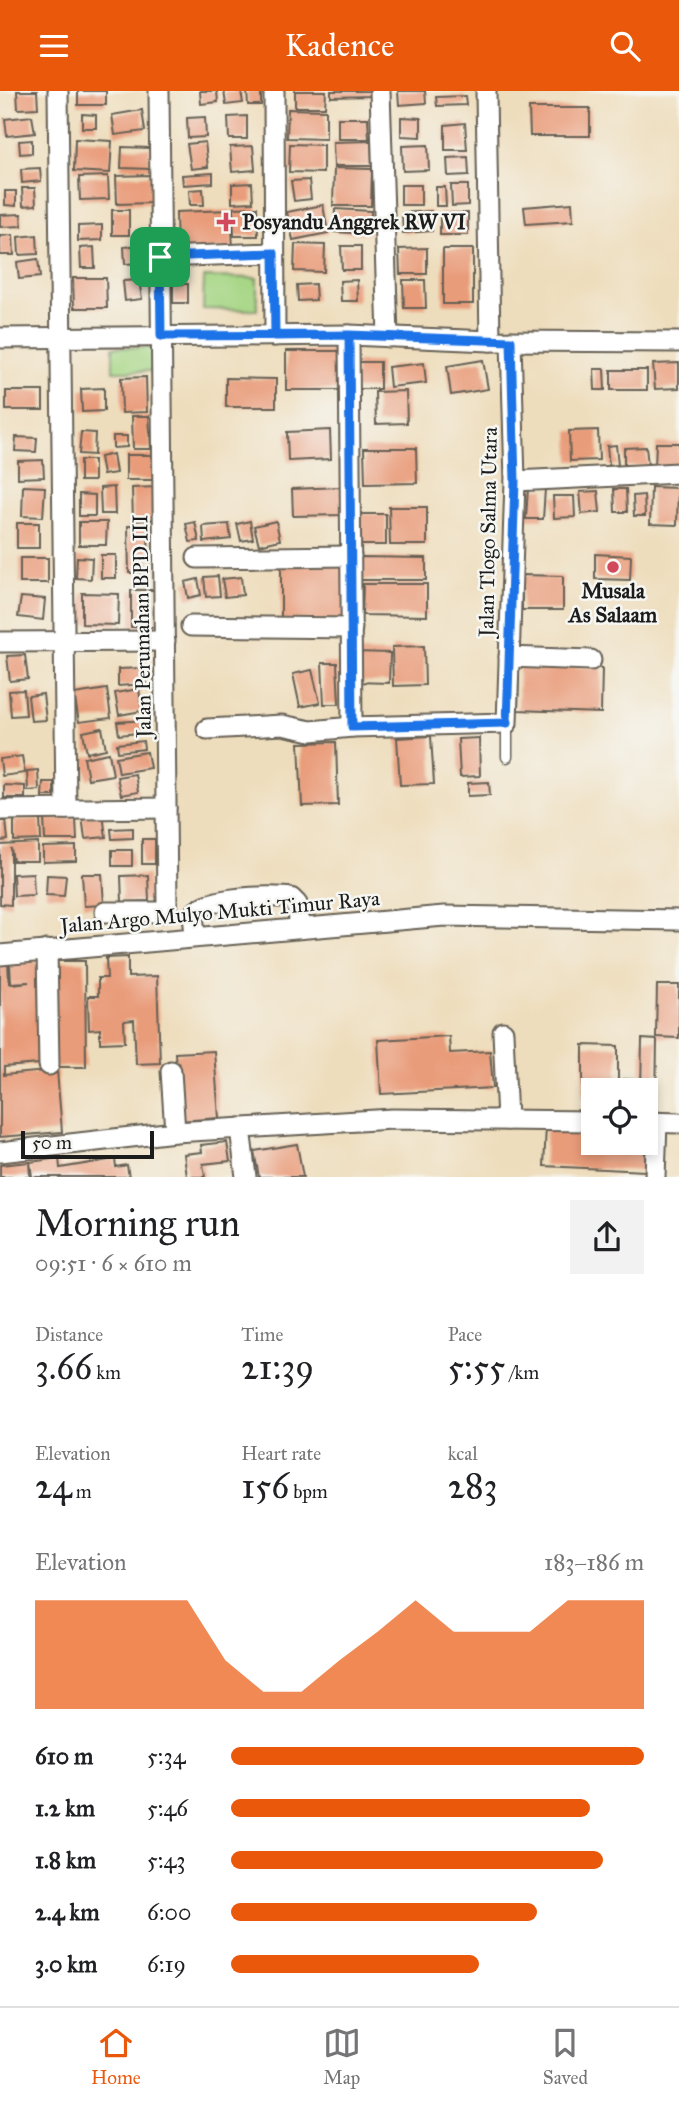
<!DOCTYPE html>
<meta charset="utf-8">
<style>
:root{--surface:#fff;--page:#f2f2f2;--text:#202124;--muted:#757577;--line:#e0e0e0;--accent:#ea580c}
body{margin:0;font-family:"IM FELL Great Primer",serif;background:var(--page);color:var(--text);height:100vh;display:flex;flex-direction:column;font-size:26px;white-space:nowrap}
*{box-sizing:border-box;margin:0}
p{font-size:23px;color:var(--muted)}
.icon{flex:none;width:38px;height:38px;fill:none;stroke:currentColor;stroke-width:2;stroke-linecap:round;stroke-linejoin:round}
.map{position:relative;height:1086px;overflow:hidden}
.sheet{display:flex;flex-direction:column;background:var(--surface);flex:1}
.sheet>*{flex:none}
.controls{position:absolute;left:581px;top:987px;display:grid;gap:14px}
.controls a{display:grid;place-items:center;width:77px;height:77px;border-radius:0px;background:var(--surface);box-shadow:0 4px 10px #0003;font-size:35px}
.scale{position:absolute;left:21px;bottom:18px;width:133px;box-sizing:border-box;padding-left:7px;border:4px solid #1c1c1c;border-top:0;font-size:19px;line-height:24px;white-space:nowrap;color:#1c1c1c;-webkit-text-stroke:5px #f6f6f2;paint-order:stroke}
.pin{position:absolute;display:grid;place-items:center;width:60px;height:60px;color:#fff;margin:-30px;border-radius:14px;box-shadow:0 4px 10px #0006}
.round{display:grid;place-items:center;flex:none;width:74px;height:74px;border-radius:0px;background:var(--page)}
.head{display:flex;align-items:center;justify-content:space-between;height:119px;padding:0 35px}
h1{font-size:38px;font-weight:600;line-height:52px}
.figures{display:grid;grid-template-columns:repeat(3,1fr);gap:10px;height:119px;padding:7px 35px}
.figures div{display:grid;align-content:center}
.figures b{font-size:35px;font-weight:600}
.figures small{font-size:19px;font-weight:400}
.figures p{font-size:19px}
.chart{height:196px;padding:14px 35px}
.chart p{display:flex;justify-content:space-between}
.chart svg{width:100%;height:126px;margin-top:7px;fill:var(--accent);opacity:.7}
ul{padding:0 35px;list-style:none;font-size:23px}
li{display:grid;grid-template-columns:112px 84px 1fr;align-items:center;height:52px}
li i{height:18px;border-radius:9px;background:var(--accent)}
header{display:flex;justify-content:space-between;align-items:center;height:91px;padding:0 35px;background:var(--accent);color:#fff;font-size:32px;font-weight:600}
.tabs{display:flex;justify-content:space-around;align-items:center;height:98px;border-top:2px solid var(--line);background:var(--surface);font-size:19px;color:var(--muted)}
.tabs a{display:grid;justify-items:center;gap:4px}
.tabs .active{color:var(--accent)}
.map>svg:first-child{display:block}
.green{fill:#a5d583;stroke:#607850;stroke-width:2}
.building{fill:#e99c7a}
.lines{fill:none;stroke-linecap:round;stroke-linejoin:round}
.lane-casing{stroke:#666054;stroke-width:13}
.street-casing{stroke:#666054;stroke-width:23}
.lane{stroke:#fff;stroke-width:10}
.street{stroke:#fff;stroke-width:19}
.route-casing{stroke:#fff;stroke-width:14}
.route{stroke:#1a73e8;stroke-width:9}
.poi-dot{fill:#d1495b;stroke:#f6f6f2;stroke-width:2.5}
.labels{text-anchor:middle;stroke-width:5;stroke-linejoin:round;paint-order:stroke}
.poi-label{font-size:21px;font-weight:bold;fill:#1c1c1c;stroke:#f6f6f2;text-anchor:start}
.street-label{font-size:21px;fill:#1c1c1c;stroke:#f6f6f2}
</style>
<header><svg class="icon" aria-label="menu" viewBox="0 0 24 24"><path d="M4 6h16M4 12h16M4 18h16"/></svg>Kadence<svg class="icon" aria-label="search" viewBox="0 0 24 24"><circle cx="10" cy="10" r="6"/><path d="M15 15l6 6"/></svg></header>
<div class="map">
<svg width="679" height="1086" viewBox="0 0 679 1086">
<rect width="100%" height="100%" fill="#f6f6f2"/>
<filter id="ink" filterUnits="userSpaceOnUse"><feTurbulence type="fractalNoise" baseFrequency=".0143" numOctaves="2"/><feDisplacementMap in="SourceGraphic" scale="14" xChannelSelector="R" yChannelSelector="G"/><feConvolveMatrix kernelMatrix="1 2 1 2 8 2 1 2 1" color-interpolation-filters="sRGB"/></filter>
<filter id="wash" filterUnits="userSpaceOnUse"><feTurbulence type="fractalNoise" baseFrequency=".00686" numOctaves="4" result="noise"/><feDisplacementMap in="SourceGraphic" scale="28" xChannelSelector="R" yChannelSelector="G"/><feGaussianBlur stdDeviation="1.57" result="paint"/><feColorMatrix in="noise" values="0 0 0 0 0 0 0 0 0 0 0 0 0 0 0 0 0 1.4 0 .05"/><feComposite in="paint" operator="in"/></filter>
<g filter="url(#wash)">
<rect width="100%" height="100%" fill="#eeddbc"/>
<!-- green -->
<g class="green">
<polygon points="204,186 257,187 257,219 203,218"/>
<polygon points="113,256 155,257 155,280 113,280"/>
</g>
<g id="blocks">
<!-- building -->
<g class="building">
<polygon points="17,0 37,0 38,17 18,18"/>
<rect x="78" y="0" width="28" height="14"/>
<polygon points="200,0 217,0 218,11 201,13"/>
<polygon points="224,0 241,0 243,12 226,14"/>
<polygon points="247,0 261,0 261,14 248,14"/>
<polygon points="295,0 326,0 325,16 295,16"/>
<polygon points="331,0 372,0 372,5 331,6"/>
<polygon points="398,0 425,0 426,12 399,14"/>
<polygon points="465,5 466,14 437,15 436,6"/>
<polygon points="529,17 590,17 590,45 530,45"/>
<polygon points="288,18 326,19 326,48 287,47"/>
<polygon points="142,19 145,40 115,44 112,24"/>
<polygon points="82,23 96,24 96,37 82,37"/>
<polygon points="32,25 35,42 7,45 5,28"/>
<polygon points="247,25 247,48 229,48 228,26"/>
<polygon points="205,26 206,46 188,47 187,27"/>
<polygon points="401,26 421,27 421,46 401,45"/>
<polygon points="338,27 368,27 369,48 338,48"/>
<polygon points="465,32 467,59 445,59 445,34"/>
<polygon points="75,48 112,50 110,82 74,80"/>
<polygon points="32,49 32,62 20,63 19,50"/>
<polygon points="371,50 372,75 334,75 333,51"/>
<polygon points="205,51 208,76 191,78 187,53"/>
<polygon points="290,53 323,54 323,82 289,81"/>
<polygon points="428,54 429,79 403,80 402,55"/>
<polygon points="253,55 255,79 232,81 230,56"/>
<polygon points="122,56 150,57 150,78 121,77"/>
<polygon points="468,66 469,84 448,85 447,67"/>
<polygon points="40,77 41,90 22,92 21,78"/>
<polygon points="334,77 372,78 371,115 333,115"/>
<polygon points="213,82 213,92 183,94 182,84"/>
<polygon points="150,84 151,112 117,113 116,85"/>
<polygon points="108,85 109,108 80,109 79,86"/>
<polygon points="309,89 311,108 294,110 291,90"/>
<polygon points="252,92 253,111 232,112 232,93"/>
<rect x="401" y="94" width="20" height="20"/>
<polygon points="451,94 468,94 468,114 452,115"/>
<polygon points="436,96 445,96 446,115 436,115"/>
<polygon points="22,97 35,97 36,114 23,115"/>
<polygon points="203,98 204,114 190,114 189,99"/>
<polygon points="5,100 16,100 16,115 5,114"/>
<polygon points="572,112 573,130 526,133 524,116"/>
<polygon points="323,114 328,142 293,149 287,121"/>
<polygon points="257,116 258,145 234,145 233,117"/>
<polygon points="335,118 371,120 370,143 334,141"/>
<rect x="112" y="119" width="17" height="25"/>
<polygon points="231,119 233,158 177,159 176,121"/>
<polygon points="431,120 432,140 403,142 402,122"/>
<rect x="440" y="122" width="28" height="22"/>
<polygon points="21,123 22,135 0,136 0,124"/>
<polygon points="102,134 102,149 78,150 78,135"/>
<polygon points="13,144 14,164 0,164 0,145"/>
<polygon points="37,144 38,163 19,164 18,146"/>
<polygon points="295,153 325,154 324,181 294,180"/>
<polygon points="138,154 139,172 125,173 124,156"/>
<polygon points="341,155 361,155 361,179 342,179"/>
<polygon points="94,156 95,177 81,177 80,157"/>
<polygon points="427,157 427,183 400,183 399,158"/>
<rect x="443" y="158" width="30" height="55"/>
<polygon points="38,168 40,186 19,188 17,171"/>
<polygon points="73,187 106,187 107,217 74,217"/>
<polygon points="139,189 142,208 125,210 123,190"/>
<polygon points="357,189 358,210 341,210 340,190"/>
<polygon points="403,189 425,189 426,217 404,217"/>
<rect x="173" y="193" width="15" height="19"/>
<polygon points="315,193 316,209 298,210 297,194"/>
<rect x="286" y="260" width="53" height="39"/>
<polygon points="483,269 488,298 451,304 447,275"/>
<polygon points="356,271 380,271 380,298 355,298"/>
<polygon points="424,272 426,292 390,296 388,276"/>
<polygon points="679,272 679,297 655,298 653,273"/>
<polygon points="594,278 604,278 605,299 595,299"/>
<rect x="611" y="279" width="36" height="20"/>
<polygon points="146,286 147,321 122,322 121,287"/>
<polygon points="226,287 276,288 276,316 226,316"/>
<polygon points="104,297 104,320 82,321 81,298"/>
<rect x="6" y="300" width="37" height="19"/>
<polygon points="406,300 407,332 376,333 375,301"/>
<polygon points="132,325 149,325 151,358 133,358"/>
<polygon points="330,339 331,368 288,370 287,341"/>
<polygon points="598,339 599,369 570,370 569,340"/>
<polygon points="81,341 95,342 94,364 79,363"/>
<polygon points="113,345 127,345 127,356 113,357"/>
<polygon points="16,346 37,347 36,361 15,360"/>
<polygon points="656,352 679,352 679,377 655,377"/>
<polygon points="616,354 618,374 609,375 607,355"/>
<polygon points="646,356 648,374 624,376 624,357"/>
<polygon points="364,357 416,357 417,392 365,393"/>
<polygon points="113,363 116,382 103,384 100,366"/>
<polygon points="126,364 153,364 154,389 126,389"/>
<polygon points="43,369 44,386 18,387 18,370"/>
<rect x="80" y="369" width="14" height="21"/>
<polygon points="23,395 45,396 43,426 22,425"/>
<polygon points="114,396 115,423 101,423 100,397"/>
<polygon points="156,396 158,428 133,430 132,397"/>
<polygon points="341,396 342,424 293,425 292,398"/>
<polygon points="651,396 678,397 677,434 650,433"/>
<polygon points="528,397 545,398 543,428 526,428"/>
<polygon points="614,398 626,398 627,421 615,421"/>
<polygon points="598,400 600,421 582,423 580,401"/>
<polygon points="79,403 95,404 95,425 79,425"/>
<polygon points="644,404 645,425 634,425 633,405"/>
<polygon points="553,405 574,405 575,426 554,427"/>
<polygon points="389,416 427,416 427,454 390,454"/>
<rect x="360" y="423" width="26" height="31"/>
<polygon points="250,430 253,448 241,450 237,433"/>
<polygon points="276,430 280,449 259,454 254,435"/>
<polygon points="79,431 107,431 106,454 79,454"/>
<polygon points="195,431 199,450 190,451 186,433"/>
<rect x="17" y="432" width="22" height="25"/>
<polygon points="229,433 231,448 204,451 203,435"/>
<polygon points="128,435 148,435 149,482 129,482"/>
<polygon points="595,463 631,465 630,489 595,488"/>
<rect x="101" y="464" width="15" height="23"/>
<polygon points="77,466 92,467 91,488 76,487"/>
<polygon points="361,466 426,467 426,489 361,489"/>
<rect x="20" y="467" width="28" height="25"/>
<polygon points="281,470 344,471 344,530 281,529"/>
<polygon points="522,484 563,485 563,519 522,519"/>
<polygon points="218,485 220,505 206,506 204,486"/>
<polygon points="241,486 243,504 225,506 222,488"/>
<polygon points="198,488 201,504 188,507 185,491"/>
<polygon points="363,493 427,493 427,525 362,524"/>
<rect x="131" y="499" width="24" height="37"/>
<polygon points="82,502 119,503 118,534 82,533"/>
<polygon points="21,506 45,508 43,529 18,526"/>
<polygon points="424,555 425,594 393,595 392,556"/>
<polygon points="355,561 390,562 389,592 355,591"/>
<polygon points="25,564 28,588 10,590 7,565"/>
<polygon points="322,572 337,572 339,613 324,613"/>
<polygon points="519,574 602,577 601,622 518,619"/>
<polygon points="145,577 146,593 118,595 118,578"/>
<polygon points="312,579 320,612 300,616 293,583"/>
<polygon points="107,598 111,627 79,631 74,603"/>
<polygon points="139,598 142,620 119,624 115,602"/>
<polygon points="24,599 26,624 11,625 9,600"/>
<polygon points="43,603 46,629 31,630 28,605"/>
<polygon points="147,629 148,641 119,644 117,631"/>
<polygon points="102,637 106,658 87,662 83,641"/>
<polygon points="431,645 434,693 400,694 397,647"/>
<polygon points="479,647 480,685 460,686 458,648"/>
<polygon points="143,650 144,658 118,661 117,653"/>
<polygon points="336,651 338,714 302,715 299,652"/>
<polygon points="147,661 150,677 119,682 116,666"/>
<polygon points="109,662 113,684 88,688 84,667"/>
<polygon points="22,665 25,682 2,685 0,668"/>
<polygon points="38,679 39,699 28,700 27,680"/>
<polygon points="135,683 138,701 121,704 117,686"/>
<polygon points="43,691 54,691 54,705 42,705"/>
<polygon points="489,691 490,704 468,705 468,692"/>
<polygon points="4,694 25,695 25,707 4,707"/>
<polygon points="103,723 106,746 85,748 82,725"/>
<polygon points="44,727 76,727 77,749 45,749"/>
<polygon points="40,728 41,749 14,750 14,729"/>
<polygon points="0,730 6,730 8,749 0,750"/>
<polygon points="133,737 133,747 112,748 111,738"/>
<rect x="142" y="748" width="13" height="25"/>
<polygon points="38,752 38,770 13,770 11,757 11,814 0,813 0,754"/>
<polygon points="76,755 76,770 43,771 43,756"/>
<rect x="112" y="759" width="20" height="16"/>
<polygon points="33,782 34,804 14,805 13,783"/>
<polygon points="82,783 102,783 104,814 84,815"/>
<polygon points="47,784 66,785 64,805 46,804"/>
<polygon points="148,784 149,810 122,811 121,785"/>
<polygon points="128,866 128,886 157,885 160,972 136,973 134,929 124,930 125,951 100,952 100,938 89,939 88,905 98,905 98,887 107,887 106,867"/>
<polygon points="37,870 39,973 4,976 4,984 57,979 62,1041 0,1046 0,873 8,872 9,892 12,893 29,891 11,892 10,872"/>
<polygon points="52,870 85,870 86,976 53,976"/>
<polygon points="657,894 679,894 679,947 656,946"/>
<polygon points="449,945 450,962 490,960 493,997 381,1003 378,949"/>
<polygon points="642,948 657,949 656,1014 646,1014 646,999 641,999"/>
<polygon points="583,954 618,955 618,999 593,999 593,1006 583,1006"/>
<polygon points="214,960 219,1027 180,1030 175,962"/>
<polygon points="623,988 637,989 637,999 623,999"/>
<polygon points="546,1035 593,1037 593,1052 646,1052 645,1080 544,1075"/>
<polygon points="227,1051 230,1070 203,1073 205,1086 187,1086 184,1063 202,1061 201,1054"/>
<polygon points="297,1053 303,1086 259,1086 254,1060"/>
<polygon points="59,1067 60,1077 115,1068 116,1076 127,1074 129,1086 32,1086 30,1071"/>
<polygon points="29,1071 30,1086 0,1086 0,1074"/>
</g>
</g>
</g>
<g filter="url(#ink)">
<use href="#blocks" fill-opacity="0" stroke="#666054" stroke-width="2"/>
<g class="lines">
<defs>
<polyline id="lane" points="507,632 507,666"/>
<g id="street">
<polyline points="58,0 66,718"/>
<polyline points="274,0 275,245"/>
<polyline points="380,0 388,246"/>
<polyline points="486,0 490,250"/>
<polyline points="160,166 274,162"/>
<polyline points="349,244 352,636"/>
<polyline points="0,247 349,244 490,250 679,251"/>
<polyline points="515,390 679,382"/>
<polyline points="197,467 351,465"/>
<polyline points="191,535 352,537"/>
<polyline points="0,551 165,550"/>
<polyline points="509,566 591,569"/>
<polyline points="207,638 282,634 311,640 352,636 507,632 515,390 511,250"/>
<polyline points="0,719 166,717"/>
<polyline points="105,821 162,821 167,815 159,0"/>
<path d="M196,846c-1,-7 -4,-16 -1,-23 7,-18 79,-19 96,-16l6,6 3,24"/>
<polyline points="47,859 49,974"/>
<polyline points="0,864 444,825 679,829"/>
<polyline points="503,941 507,1029"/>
<polyline points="646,1031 679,1032"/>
<polyline points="240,1037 246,1086"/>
<polyline points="175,1041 392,1028 593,1030"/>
<polyline points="0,1061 175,1041 171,980"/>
<polyline points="655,1086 657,1031"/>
</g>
</defs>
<!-- lane casing -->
<use href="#lane" class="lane-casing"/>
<!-- street casing -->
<use href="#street" class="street-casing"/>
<!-- lane -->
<use href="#lane" class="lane"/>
<!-- street -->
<use href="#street" class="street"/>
</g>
</g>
<g class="lines" filter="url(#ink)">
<defs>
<polyline id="route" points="160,166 161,245 349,244 511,250 515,390 507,632 352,636 349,244 275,245 274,162 160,166"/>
</defs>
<!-- route casing -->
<use href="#route" class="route-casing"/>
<!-- route -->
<use href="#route" class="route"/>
</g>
<!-- markers -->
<g class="poi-dot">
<path d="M222.5 120.5h7v7h7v7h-7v7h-7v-7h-7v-7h7z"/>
<circle cx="613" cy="476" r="7"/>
</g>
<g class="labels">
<!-- poi labels -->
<g class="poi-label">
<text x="242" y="138">Posyandu Anggrek RW VI</text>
<text x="613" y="507" text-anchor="middle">Musala<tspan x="613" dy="24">As Salaam</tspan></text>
</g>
<!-- street labels -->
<g class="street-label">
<text transform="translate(488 441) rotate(-89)" y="7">Jalan Tlogo Salma Utara</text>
<text transform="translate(142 535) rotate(-91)" y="7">Jalan Perumahan BPD III</text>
<text transform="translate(220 821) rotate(-5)" y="7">Jalan Argo Mulyo Mukti Timur Raya</text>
</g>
</g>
</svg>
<div class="controls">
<a><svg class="icon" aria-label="locate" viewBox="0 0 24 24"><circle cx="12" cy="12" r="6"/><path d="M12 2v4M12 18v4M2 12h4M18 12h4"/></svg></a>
</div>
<div class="scale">50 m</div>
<div class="pin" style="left:160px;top:166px;background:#1e9e55"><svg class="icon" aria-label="arrive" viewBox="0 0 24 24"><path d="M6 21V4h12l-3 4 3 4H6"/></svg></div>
</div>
<section class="sheet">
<div class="head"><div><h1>Morning run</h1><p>09:51 · 6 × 610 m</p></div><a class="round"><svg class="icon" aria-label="share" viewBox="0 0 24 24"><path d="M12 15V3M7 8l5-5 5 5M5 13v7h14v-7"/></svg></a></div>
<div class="figures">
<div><p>Distance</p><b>3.66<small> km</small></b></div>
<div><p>Time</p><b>21:39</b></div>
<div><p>Pace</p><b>5:55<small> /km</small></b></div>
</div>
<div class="figures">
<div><p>Elevation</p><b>24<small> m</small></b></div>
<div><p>Heart rate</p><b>156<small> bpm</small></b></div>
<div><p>kcal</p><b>283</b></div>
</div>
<div class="chart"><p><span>Elevation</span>183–186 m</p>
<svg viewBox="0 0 160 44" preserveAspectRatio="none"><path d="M0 44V6L10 6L20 6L30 6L40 6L50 27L60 38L70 38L80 27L90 17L100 6L110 17L120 17L130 17L140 6L150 6L160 6V44z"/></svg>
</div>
<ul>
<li><b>610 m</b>5:34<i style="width:100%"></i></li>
<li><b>1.2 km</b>5:46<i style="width:87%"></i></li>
<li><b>1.8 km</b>5:43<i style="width:90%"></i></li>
<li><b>2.4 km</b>6:00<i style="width:74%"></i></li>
<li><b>3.0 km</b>6:19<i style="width:60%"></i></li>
</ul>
</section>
<nav class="tabs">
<a class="active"><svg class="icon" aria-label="home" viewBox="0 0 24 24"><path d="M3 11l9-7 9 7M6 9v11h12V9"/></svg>Home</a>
<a><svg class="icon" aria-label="map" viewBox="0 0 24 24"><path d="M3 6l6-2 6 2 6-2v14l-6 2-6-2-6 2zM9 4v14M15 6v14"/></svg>Map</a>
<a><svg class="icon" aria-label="saved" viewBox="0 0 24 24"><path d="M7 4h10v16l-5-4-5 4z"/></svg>Saved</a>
</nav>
